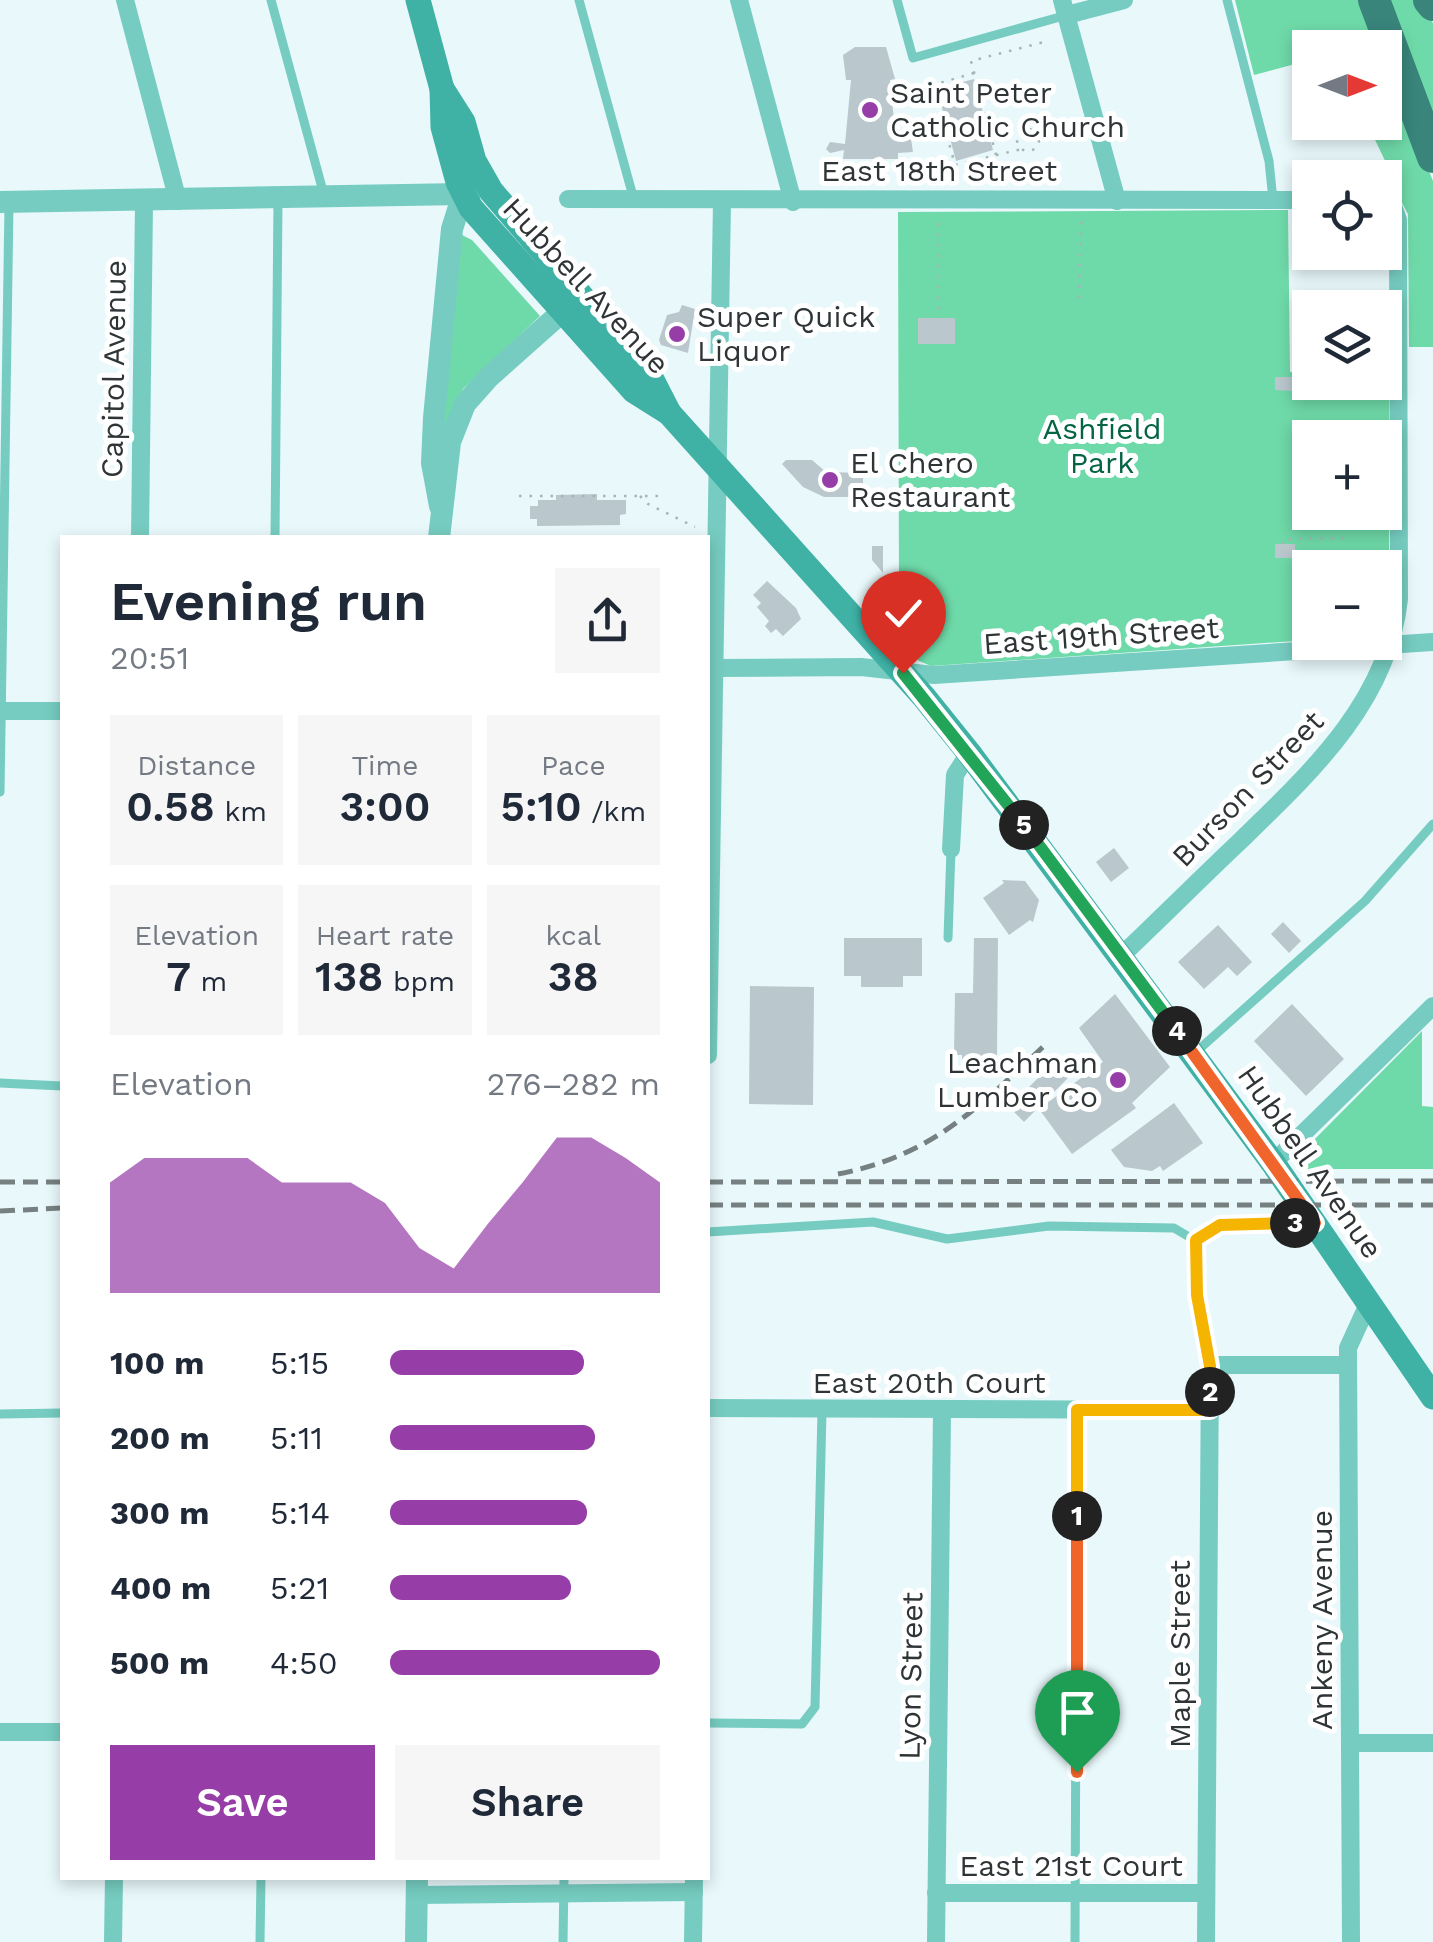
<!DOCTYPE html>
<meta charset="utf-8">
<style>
:root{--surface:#fff;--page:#f6f6f7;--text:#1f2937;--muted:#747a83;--accent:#963da8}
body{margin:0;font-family:"Work Sans",sans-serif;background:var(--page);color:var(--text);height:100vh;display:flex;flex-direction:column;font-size:38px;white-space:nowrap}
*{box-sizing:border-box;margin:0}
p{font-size:32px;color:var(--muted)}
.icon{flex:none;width:55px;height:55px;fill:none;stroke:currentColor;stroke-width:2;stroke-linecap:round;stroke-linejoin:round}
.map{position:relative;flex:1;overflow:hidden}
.drawer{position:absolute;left:60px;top:535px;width:650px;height:1345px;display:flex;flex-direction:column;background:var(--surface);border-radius:0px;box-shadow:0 5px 15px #0003}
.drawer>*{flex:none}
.needle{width:65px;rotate:90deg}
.tools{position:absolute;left:1292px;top:30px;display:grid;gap:20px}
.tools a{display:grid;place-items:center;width:110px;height:110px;border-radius:0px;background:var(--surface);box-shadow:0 5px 15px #0003;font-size:50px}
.pin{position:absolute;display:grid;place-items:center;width:85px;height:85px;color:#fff;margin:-102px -42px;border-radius:50% 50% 50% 0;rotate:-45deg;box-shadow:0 0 10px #0007}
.pin .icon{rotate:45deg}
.km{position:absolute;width:50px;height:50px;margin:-25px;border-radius:50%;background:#222;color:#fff;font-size:28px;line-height:50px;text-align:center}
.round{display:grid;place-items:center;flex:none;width:105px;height:105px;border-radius:0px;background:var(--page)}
.overview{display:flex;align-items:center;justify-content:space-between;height:170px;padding:0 50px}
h1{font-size:55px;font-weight:600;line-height:75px}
.metrics{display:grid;grid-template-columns:repeat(3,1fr);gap:15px;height:170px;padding:10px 50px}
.metrics div{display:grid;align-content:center;border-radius:0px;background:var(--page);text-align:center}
.metrics b{font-size:42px;font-weight:600}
.metrics small{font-size:28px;font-weight:400}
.metrics p{font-size:28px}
.chart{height:280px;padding:20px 50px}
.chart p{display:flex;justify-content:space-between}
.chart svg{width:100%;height:180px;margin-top:10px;fill:var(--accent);opacity:.7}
.action{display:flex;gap:20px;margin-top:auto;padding:20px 50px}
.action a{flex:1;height:115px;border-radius:0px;background:var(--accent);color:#fff;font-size:40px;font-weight:600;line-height:115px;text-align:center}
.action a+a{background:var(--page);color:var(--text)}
ul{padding:0 50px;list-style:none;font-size:32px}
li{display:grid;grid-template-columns:160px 120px 1fr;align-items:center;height:75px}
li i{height:25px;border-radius:12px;background:var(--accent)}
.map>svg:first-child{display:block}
.green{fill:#6fdaa9;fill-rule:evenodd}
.building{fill:#bac7cd}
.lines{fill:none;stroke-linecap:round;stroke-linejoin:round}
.path{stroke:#a7b4b6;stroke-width:2.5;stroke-dasharray:2.5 8;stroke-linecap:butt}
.service{stroke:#76ccc0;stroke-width:9}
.minor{stroke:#76ccc0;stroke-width:18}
.tertiary{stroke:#76ccc0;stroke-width:22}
.secondary{stroke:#3fb1a5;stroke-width:25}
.motorway{stroke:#39857b;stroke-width:32}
.rail{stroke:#768081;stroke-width:5;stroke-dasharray:15 8;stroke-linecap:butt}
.split-1-casing{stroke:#fff;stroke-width:20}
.split-2-casing{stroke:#fff;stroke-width:20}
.split-3-casing{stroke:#fff;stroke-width:20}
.split-4-casing{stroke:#fff;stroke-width:20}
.split-5-casing{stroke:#fff;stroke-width:20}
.split-6-casing{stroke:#fff;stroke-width:20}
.split-1{stroke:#f0652b;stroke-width:12}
.split-2{stroke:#f5b400;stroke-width:12}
.split-3{stroke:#f5b400;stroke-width:12}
.split-4{stroke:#f0652b;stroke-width:12}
.split-5{stroke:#22a559;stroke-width:12}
.split-6{stroke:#22a559;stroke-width:12}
.poi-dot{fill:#963da8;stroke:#fff;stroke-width:4}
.labels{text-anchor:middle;stroke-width:10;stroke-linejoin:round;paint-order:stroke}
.poi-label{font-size:30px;fill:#2f3536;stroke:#fff;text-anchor:start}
.street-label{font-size:30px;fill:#2f3536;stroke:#fff}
.park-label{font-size:30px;fill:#046443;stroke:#fff}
</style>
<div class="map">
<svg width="1433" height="1942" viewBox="0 0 1433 1942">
<rect width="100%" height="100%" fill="#e8f8fb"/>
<!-- green -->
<g class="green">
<polygon points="1235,0 1363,0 1380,47 1310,48 1310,60 1254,75"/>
<polygon points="1385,0 1415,0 1433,23 1433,123"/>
<polygon points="1385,61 1433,181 1433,347 1409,347 1408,214 1400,199 1386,191 1399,190 1367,123 1385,122"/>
<path d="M1288,210l2,162h20v10h75v-11h4v232l-4,20v-55h-75v72l-379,26 -12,-5 -43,-49 23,-19 -1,-381zM1310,438h75v74h-75z"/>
<polygon points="462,235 472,240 540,316 463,389 445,428 441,416"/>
<polygon points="1422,1031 1422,1106 1433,1107 1433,1169 1299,1169 1303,1151"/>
</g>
<!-- building -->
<g class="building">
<polygon points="855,47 886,47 895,79 890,80 896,140 911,139 913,152 898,153 898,159 843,159 844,150 830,153 826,149 830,142 845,144 851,80 846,80 843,55"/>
<polygon points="974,79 993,150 956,161 937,89"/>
<polygon points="682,305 695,309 688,353 661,345 659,340 667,315 679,312"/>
<rect x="918" y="318" width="37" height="26"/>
<polygon points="1275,377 1294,377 1294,391 1275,390"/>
<polygon points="786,460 812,460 826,472 863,473 863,497 824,497 803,487 782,464"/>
<polygon points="597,494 597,500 626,500 626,514 620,515 620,525 537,526 537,519 530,519 530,506 538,506 538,500 556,500 556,495"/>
<rect x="1275" y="544" width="20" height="14"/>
<polygon points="872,546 883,546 883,573 872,560"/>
<polygon points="767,581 796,608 801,619 783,636 776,629 771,633 765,626 769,621 757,607 761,603 753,595"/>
<polygon points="1114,848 1129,868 1111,882 1096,862"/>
<polygon points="1002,880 1025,881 1039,900 1033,922 1030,920 1009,935 983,898 1004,883"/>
<polygon points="1283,922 1301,941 1289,953 1271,934"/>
<polygon points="1218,925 1252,962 1237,976 1228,967 1204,989 1178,962"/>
<polygon points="844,938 922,938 922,976 903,976 903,987 861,987 861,976 844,976"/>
<polygon points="974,938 998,938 997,1056 987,1056 987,1069 962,1068 962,1055 954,1055 955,993 973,993"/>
<polygon points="750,986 814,987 813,1105 749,1104"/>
<polygon points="1115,994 1170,1067 1132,1103 1136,1108 1072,1154 1039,1109 1103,1062 1079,1028"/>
<polygon points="1292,1004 1344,1059 1306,1096 1254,1041"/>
<polygon points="1060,1056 1075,1071 1024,1122 1009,1107"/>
<polygon points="1174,1103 1203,1143 1163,1171 1160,1166 1152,1171 1124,1167 1111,1150"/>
</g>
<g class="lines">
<!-- path -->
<g class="path">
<polyline points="974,73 933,85 955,165 1022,149"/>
<circle cx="1028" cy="140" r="11"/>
<polyline points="996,155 971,61 1044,42"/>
<polyline points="976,161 982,183"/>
<polyline points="825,181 847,164 912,163"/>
<polyline points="938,223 939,318"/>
<polyline points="1079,298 1081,222"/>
<polyline points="519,496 664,496"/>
<polyline points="640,496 648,504 695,527"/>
<polyline points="1283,544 1283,539 1348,538"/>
</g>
<!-- service -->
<g class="service">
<polyline points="271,0 324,195"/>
<polyline points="579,0 634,200"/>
<polyline points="897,0 913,58 1067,15"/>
<polyline points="1227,0 1269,161 1273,200"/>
<polyline points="275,538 278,199"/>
<polyline points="0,792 9,205"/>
<polyline points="948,938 951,849"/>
<polyline points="1196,1052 1365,901 1433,824"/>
<polyline points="0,1083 62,1086"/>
<polyline points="708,1232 873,1222 947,1239 1049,1226 1174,1228 1196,1241"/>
<polyline points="1210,1365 1197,1295 1196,1241 1220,1225 1307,1223"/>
<polyline points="0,1414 62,1413"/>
<polyline points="708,1723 802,1724 815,1707 822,1411"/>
<polyline points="260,1942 261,1878"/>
<polyline points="563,1942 564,1878"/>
<polyline points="1075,1942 1077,1410"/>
</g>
<!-- minor -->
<g class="minor">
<polyline points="125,0 178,201"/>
<polyline points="739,0 793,202"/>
<polyline points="1062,0 1117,201"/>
<polyline points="1067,15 1124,0"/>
<polyline points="568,199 1310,200"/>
<polyline points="140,538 144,202"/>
<polyline points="713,668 861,667 934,675 1433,642"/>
<polyline points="0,711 62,711"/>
<polyline points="951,849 955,775 969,753"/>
<path d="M1121,956c39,-37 77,-75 116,-112 71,-69 151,-141 162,-245l-1,-379 -6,-17 -7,-2"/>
<polyline points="708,1055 722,201"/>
<polyline points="1273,1163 1433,1006"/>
<polyline points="708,1408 1210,1410"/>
<polyline points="0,1732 62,1732"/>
<polyline points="1350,1743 1433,1743"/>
<polyline points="936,1893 1206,1893"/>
<polyline points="416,1895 694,1892"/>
<polyline points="113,1942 114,1878"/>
<polyline points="693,1942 694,1878"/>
<polyline points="936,1942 942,1411"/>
<polyline points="1206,1942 1210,1365 1348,1365"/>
<polyline points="1351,1942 1348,1348 1369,1302"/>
</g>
<!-- tertiary -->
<g class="tertiary">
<polyline points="0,202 463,194"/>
<polyline points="440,506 432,463 434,418 452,229 463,194 473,189"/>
<polyline points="439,538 450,442 465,404 489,377 562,312 570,294"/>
<polyline points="416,1942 417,1878"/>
</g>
<!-- secondary -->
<g class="secondary">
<polyline points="418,0 442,89 443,127 458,182 471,208 634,391 669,413"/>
<polyline points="442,89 463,122 474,161 491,191 650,376 669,413 924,697 969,753 1273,1163 1433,1397"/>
</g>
<!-- motorway -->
<g class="motorway">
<polyline points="1374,0 1433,157"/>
<polyline points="1429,0 1433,5"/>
</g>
<!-- rail -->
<g class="rail">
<path d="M838,1174c94,-18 142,-68 208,-130"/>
<polyline points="0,1182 62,1182"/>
<polyline points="708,1182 1433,1181"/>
<polyline points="708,1205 1433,1205"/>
<polyline points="0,1211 62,1208"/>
</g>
</g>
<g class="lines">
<defs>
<polyline id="split-1" points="1077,1772 1077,1516"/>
<polyline id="split-2" points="1077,1516 1077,1410 1210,1410 1210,1392"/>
<polyline id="split-3" points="1210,1392 1210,1366 1197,1295 1196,1240 1220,1225 1295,1223"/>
<polyline id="split-4" points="1177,1031 1315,1223 1295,1223"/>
<polyline id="split-5" points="1024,825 1177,1031"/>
<polyline id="split-6" points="903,673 1024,825"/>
</defs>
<!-- split-1 casing -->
<use href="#split-1" class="split-1-casing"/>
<!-- split-2 casing -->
<use href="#split-2" class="split-2-casing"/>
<!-- split-3 casing -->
<use href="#split-3" class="split-3-casing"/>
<!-- split-4 casing -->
<use href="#split-4" class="split-4-casing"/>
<!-- split-5 casing -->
<use href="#split-5" class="split-5-casing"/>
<!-- split-6 casing -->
<use href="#split-6" class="split-6-casing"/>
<!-- split-1 -->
<use href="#split-1" class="split-1"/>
<!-- split-2 -->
<use href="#split-2" class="split-2"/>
<!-- split-3 -->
<use href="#split-3" class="split-3"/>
<!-- split-4 -->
<use href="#split-4" class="split-4"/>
<!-- split-5 -->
<use href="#split-5" class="split-5"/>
<!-- split-6 -->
<use href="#split-6" class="split-6"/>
</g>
<!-- markers -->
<g class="poi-dot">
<circle cx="870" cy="110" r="10"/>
<circle cx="677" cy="334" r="10"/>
<circle cx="830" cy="480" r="10"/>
<circle cx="1118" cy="1080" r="10"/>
</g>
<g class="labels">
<!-- poi labels -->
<g class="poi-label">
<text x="890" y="103">Saint Peter<tspan x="890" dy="34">Catholic Church</tspan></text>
<text x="697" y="327">Super Quick<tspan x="697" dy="34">Liquor</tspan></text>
<text x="850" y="473">El Chero<tspan x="850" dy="34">Restaurant</tspan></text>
<text x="1098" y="1073" text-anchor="end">Leachman<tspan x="1098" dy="34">Lumber Co</tspan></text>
</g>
<!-- street labels -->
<g class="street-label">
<text x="939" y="181">East 18th Street</text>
<text transform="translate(586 286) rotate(47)" y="10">Hubbell Avenue</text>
<text transform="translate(114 369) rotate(-89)" y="10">Capitol Avenue</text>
<text transform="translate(1101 636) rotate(-4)" y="10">East 19th Street</text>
<text transform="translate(1248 789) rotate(-46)" y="10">Burson Street</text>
<text transform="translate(1310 1162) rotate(55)" y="10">Hubbell Avenue</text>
<text x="929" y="1393">East 20th Court</text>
<text transform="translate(1322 1620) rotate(-90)" y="10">Ankeny Avenue</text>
<text transform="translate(1180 1654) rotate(-90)" y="10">Maple Street</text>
<text transform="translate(911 1676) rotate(-89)" y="10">Lyon Street</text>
<text x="1071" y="1876">East 21st Court</text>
</g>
<!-- park labels -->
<g class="park-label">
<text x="1102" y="439">Ashfield<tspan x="1102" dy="34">Park</tspan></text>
</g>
</g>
</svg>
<div class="tools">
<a><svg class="needle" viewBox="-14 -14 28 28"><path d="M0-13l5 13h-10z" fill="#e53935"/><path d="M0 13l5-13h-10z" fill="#747a83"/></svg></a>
<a><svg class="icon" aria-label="locate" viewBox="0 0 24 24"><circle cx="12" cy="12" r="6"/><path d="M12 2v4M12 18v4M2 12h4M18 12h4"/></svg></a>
<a><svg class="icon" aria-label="layers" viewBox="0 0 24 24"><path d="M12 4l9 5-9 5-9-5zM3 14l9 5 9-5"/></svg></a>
<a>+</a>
<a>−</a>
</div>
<div class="pin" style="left:1077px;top:1772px;background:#1e9e55"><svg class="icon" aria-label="arrive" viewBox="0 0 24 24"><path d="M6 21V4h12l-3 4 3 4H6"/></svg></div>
<div class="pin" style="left:903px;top:673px;background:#d93025"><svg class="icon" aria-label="check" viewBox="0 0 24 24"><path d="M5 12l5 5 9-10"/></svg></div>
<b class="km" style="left:1077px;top:1516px">1</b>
<b class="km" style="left:1210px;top:1392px">2</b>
<b class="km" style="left:1295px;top:1223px">3</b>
<b class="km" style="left:1177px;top:1031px">4</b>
<b class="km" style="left:1024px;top:825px">5</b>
<section class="drawer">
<div class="overview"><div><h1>Evening run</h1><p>20:51</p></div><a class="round"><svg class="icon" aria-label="share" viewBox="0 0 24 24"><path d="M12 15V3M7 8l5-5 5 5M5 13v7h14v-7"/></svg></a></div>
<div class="metrics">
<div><p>Distance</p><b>0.58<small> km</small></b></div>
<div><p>Time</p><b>3:00</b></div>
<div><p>Pace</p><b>5:10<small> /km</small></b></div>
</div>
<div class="metrics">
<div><p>Elevation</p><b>7<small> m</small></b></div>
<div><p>Heart rate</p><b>138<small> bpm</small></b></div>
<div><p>kcal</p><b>38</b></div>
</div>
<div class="chart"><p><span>Elevation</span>276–282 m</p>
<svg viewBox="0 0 160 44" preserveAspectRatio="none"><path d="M0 44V17L10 11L20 11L30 11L40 11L50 17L60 17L70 17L80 22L90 33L100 38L110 27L120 17L130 6L140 6L150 11L160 17V44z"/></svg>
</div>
<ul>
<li><b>100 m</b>5:15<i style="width:72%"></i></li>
<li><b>200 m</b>5:11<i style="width:76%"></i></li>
<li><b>300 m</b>5:14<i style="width:73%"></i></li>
<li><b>400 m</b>5:21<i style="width:67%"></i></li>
<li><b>500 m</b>4:50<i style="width:100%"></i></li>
</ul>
<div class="action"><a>Save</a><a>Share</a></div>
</section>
</div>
